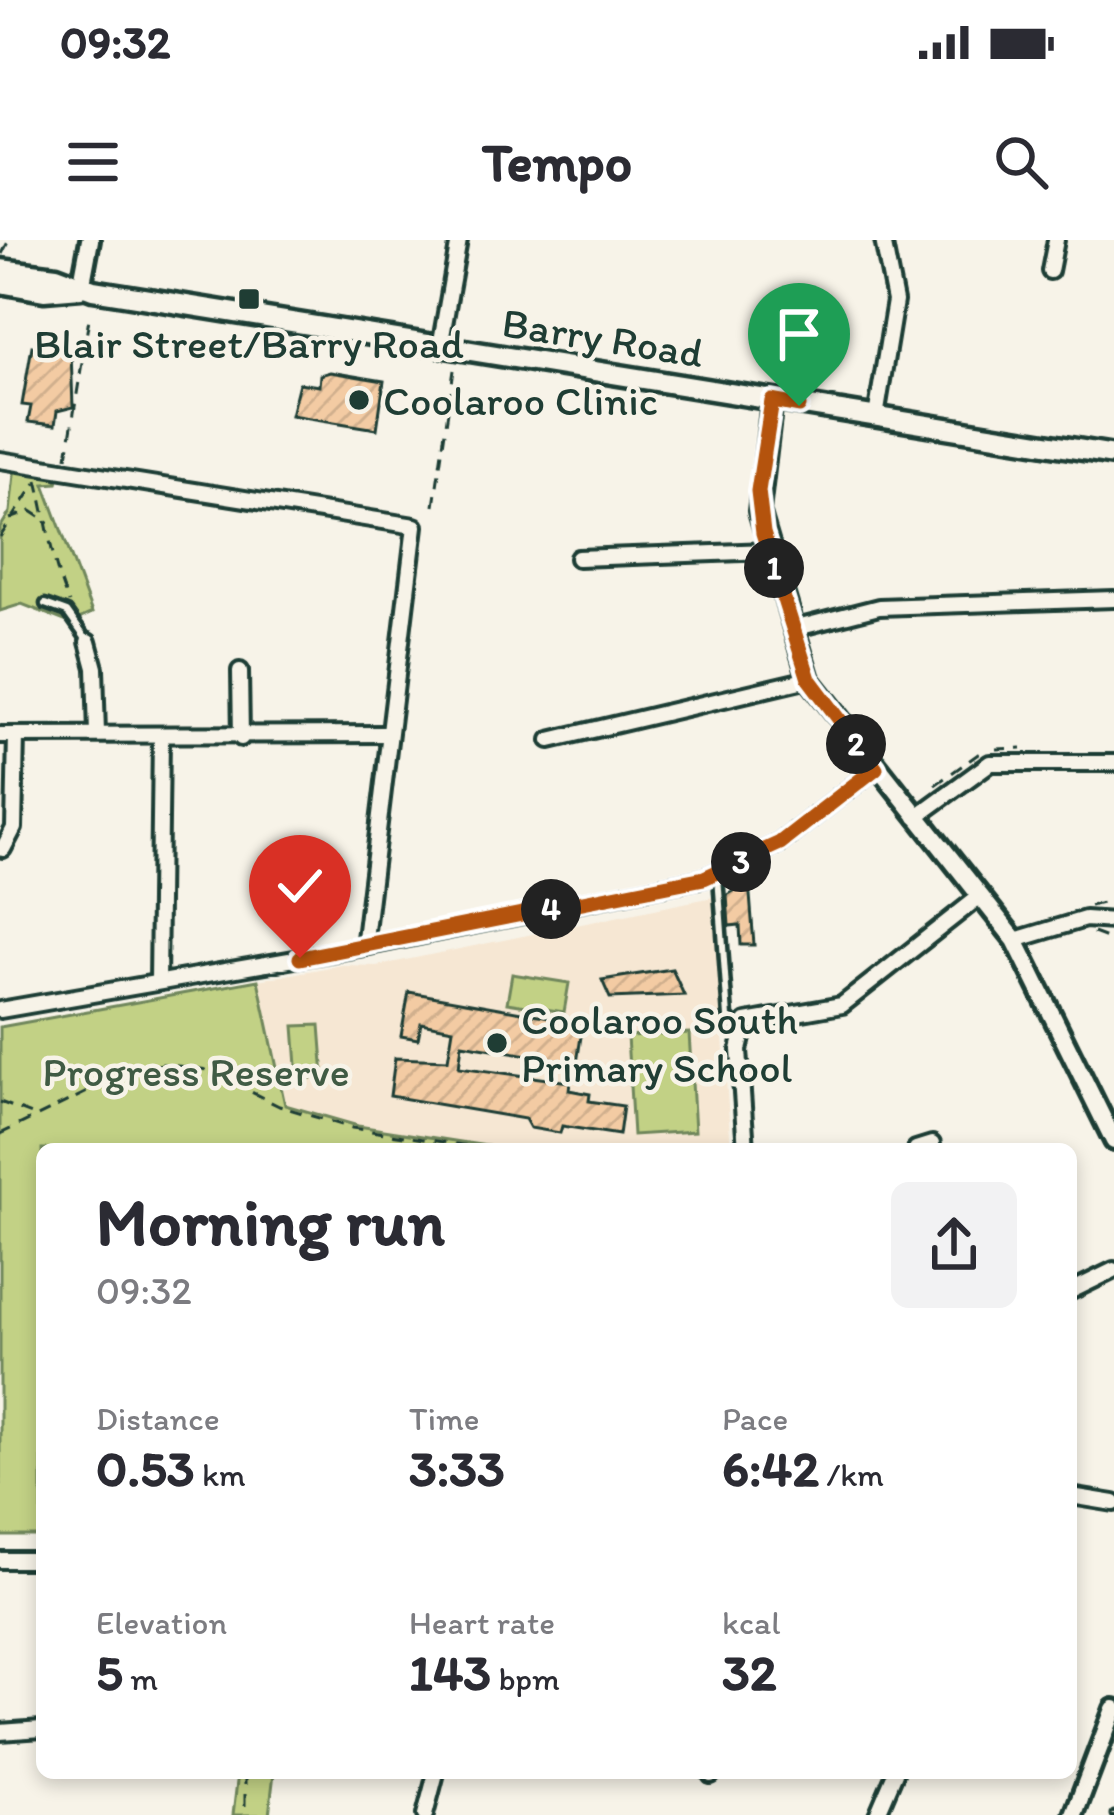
<!DOCTYPE html>
<style>
:root{--surface:#fff;--page:#f2f2f3;--text:#2b2b33;--muted:#7c7c81}
body{margin:0;font-family:Itim,sans-serif;background:var(--page);color:var(--text);height:100vh;display:flex;flex-direction:column;font-size:45px;white-space:nowrap}
*{box-sizing:border-box;margin:0}
p{font-size:39px;color:var(--muted)}
.icon{flex:none;width:66px;height:66px;fill:none;stroke:currentColor;stroke-width:2;stroke-linecap:round;stroke-linejoin:round}
.map{position:relative;flex:1;overflow:hidden}
.sheet{position:absolute;left:36px;top:903px;width:1041px;height:636px;display:flex;flex-direction:column;background:var(--surface);border-radius:18px;box-shadow:0 6px 18px #0003}
.sheet>*{flex:none}
.pin{position:absolute;display:grid;place-items:center;width:102px;height:102px;color:#fff;margin:-123px -51px;border-radius:50% 50% 50% 0;rotate:-45deg;box-shadow:0 0 12px #0007}
.pin .icon{rotate:45deg}
.km{position:absolute;width:60px;height:60px;margin:-30px;border-radius:50%;background:#222;color:#fff;font-size:33px;line-height:60px;text-align:center}
.round{display:grid;place-items:center;flex:none;width:126px;height:126px;border-radius:18px;background:var(--page)}
.head{display:flex;align-items:center;justify-content:space-between;height:204px;padding:0 60px}
h1{font-size:66px;font-weight:700;line-height:90px}
.stats{display:grid;grid-template-columns:repeat(3,1fr);gap:18px;height:204px;padding:12px 60px}
.stats div{display:grid;align-content:center}
.stats b{font-size:51px;font-weight:700}
.stats small{font-size:33px;font-weight:400}
.stats p{font-size:33px}
.status{display:flex;justify-content:space-between;align-items:center;height:84px;padding:0 60px;background:var(--surface);direction:ltr}
.status svg{height:33px;fill:currentColor}
header{display:flex;justify-content:space-between;align-items:center;height:156px;padding:0 60px;background:var(--surface);font-size:54px;font-weight:700}
.map>svg:first-child{display:block}
.built{fill:#f6e7d3}
.park{fill:#c2d185;stroke:#70875c;stroke-width:3}
.building{fill:url(#building-hatch);stroke:#1f3d34;stroke-width:3}
.lines{fill:none;stroke-linecap:round;stroke-linejoin:round}
.service-casing{stroke:#1f3d34;stroke-width:15}
.minor-casing{stroke:#1f3d34;stroke-width:22}
.tertiary-casing{stroke:#1f3d34;stroke-width:26}
.secondary-casing{stroke:#1f3d34;stroke-width:27}
.path{stroke:#1f3d34;stroke-width:3;stroke-dasharray:12 9;stroke-linecap:butt}
.service{stroke:#f7f3e8;stroke-width:6}
.minor{stroke:#f7f3e8;stroke-width:14}
.tertiary{stroke:#f7f3e8;stroke-width:16}
.secondary{stroke:#f7f3e8;stroke-width:18}
.rail-casing{stroke:#1f3d34;stroke-width:9}
.rail{stroke:#f7f3e8;stroke-width:4.5;stroke-dasharray:14;stroke-linecap:butt}
.route-casing{stroke:#fff;stroke-width:24}
.route{stroke:#b45309;stroke-width:15}
.poi-dot{fill:#1f3d34;stroke:#f7f3e8;stroke-width:4.5}
.labels{text-anchor:middle;stroke-width:9;stroke-linejoin:round;paint-order:stroke}
.street-label{font-size:42px;fill:#1f3d34;stroke:#f7f3e8}
.poi-label{font-size:42px;fill:#1f3d34;stroke:#f7f3e8;text-anchor:start}
.park-label{font-size:42px;fill:#405b44;stroke:#f7f3e8}
</style>
<div class="status"><b>09:32</b><svg viewBox="0 0 49 12"><path d="M0 12V9h3v3zM5 12V6h3v6zM10 12V3h3v9zM15 12V0h3v12zM26 1h20v11H26zM47 4h2v5h-2z"/></svg></div>
<header><svg class="icon" aria-label="menu" viewBox="0 0 24 24"><path d="M4 6h16M4 12h16M4 18h16"/></svg>Tempo<svg class="icon" aria-label="search" viewBox="0 0 24 24"><circle cx="10" cy="10" r="6"/><path d="M15 15l6 6"/></svg></header>
<div class="map">
<svg width="1114" height="1575" viewBox="0 0 1114 1575">
<defs>
<pattern id="building-hatch" width="6" height="6" patternUnits="userSpaceOnUse" patternTransform="scale(3)"><rect width="6" height="6" fill="#f3cba3"/><path d="M-1 1l2-2M0 6l6-6M5 7l2-2" fill="none" stroke="#d0af8d"/></pattern>
</defs>
<rect width="100%" height="100%" fill="#f7f3e8"/>
<filter id="ink" filterUnits="userSpaceOnUse"><feTurbulence type="fractalNoise" baseFrequency=".00833" numOctaves="2"/><feDisplacementMap in="SourceGraphic" scale="24" xChannelSelector="R" yChannelSelector="G"/><feConvolveMatrix kernelMatrix="1 2 1 2 8 2 1 2 1" color-interpolation-filters="sRGB"/></filter>
<g filter="url(#ink)">
<!-- built -->
<polygon class="built" points="713,657 731,909 506,909 358,886 285,865 258,740 342,725 376,726"/>
<!-- park -->
<g class="park">
<polygon points="15,225 59,232 57,243 44,244 92,373 70,383 22,364 0,371 0,288 10,272"/>
<polygon points="512,734 569,743 564,772 507,763"/>
<polygon points="258,740 285,865 358,886 506,909 42,909 42,1296 0,1296 0,787"/>
<polygon points="320,785 324,837 298,839 294,786"/>
<polygon points="689,793 695,891 633,895 627,796"/>
<polygon points="238,1533 274,1533 269,1575 233,1575"/>
</g>
<!-- building -->
<g class="building">
<polygon points="32,106 71,112 73,167 57,171 55,185 28,182 31,166 22,165"/>
<polygon points="330,132 384,141 377,189 291,175 299,143 319,146 320,135"/>
<polygon points="749,642 754,705 741,705 740,685 729,686 727,655"/>
<polygon points="672,729 684,755 610,758 602,740"/>
<polygon points="409,752 583,783 577,823 462,804 459,827 570,842 569,850 590,854 589,861 623,866 619,895 562,886 560,893 530,888 525,879 390,856 395,818 448,820 453,789 421,783 418,799 401,796"/>
</g>
<g class="lines">
<defs>
<g id="service">
<polyline points="45,364 67,372 86,399"/>
<polyline points="718,636 728,777 741,790"/>
</g>
<g id="minor">
<polyline points="1050,31 1056,0"/>
<polyline points="440,107 459,0"/>
<polyline points="876,177 895,61 883,0"/>
<polyline points="0,220 415,286 364,707"/>
<polyline points="578,318 769,311"/>
<polyline points="793,389 879,367 1114,359"/>
<polyline points="88,402 95,428 97,494"/>
<polyline points="240,431 241,498"/>
<polyline points="0,495 389,494"/>
<polyline points="550,500 809,439"/>
<polyline points="916,577 990,523 1114,523"/>
<polyline points="3,609 14,588 16,495"/>
<polyline points="1015,700 1085,679 1114,681"/>
<polyline points="158,742 161,496"/>
<polyline points="0,770 364,707 704,638 780,603 876,528"/>
<polyline points="746,909 739,810 746,782 842,765 979,657"/>
<polyline points="916,909 932,904"/>
<polyline points="1071,1051 1114,1030"/>
<polyline points="1071,1256 1114,1263"/>
<polyline points="0,1320 42,1320"/>
<polyline points="0,1492 42,1489"/>
<polyline points="710,1533 711,1535"/>
<polyline points="425,1575 436,1533"/>
<polyline points="877,1575 895,1533"/>
</g>
<g id="tertiary">
<polyline points="81,48 90,0"/>
<polyline points="772,161 759,271 809,439 1015,700 1114,901"/>
<polyline points="1074,1575 1114,1469"/>
</g>
<g id="secondary">
<polyline points="0,29 56,36 93,50 1114,215"/>
<polyline points="0,43 44,51 81,48"/>
</g>
</defs>
<!-- service casing -->
<use href="#service" class="service-casing"/>
<!-- minor casing -->
<use href="#minor" class="minor-casing"/>
<!-- tertiary casing -->
<use href="#tertiary" class="tertiary-casing"/>
<!-- secondary casing -->
<use href="#secondary" class="secondary-casing"/>
<!-- path -->
<g class="path">
<polyline points="2,14 9,0"/>
<polyline points="67,217 90,72"/>
<path d="M37,240c10,40 15,86 32,123"/>
<polyline points="434,266 454,130"/>
<polyline points="10,279 31,271 49,283"/>
<polyline points="0,297 36,243"/>
<polyline points="996,509 1022,508"/>
<polyline points="935,545 981,512"/>
<polyline points="1090,666 1114,660"/>
<polyline points="1093,693 1114,701"/>
<polyline points="0,862 37,876"/>
<polyline points="0,894 135,829 163,824 208,830 279,866 352,888 488,909"/>
<polyline points="245,1533 245,1575"/>
</g>
<!-- service -->
<use href="#service" class="service"/>
<!-- minor -->
<use href="#minor" class="minor"/>
<!-- tertiary -->
<use href="#tertiary" class="tertiary"/>
<!-- secondary -->
<use href="#secondary" class="secondary"/>
<defs>
<polyline id="rail" points="1114,1575 1114,1574"/>
</defs>
<!-- rail casing -->
<use href="#rail" class="rail-casing"/>
<!-- rail -->
<use href="#rail" class="rail"/>
</g>
</g>
<g class="lines" filter="url(#ink)">
<defs>
<polyline id="route" points="300,718 704,638 780,603 876,528 809,439 763,293 758,251 772,161 799,166"/>
</defs>
<!-- route casing -->
<use href="#route" class="route-casing"/>
<!-- route -->
<use href="#route" class="route"/>
</g>
<!-- markers -->
<g class="poi-dot">
<rect x="237" y="47" width="24" height="24" rx="6"/>
<circle cx="359" cy="160" r="12"/>
<circle cx="497" cy="803" r="12"/>
</g>
<g class="labels">
<!-- street labels -->
<g class="street-label">
<text transform="translate(603 97) rotate(9)" y="15">Barry Road</text>
</g>
<!-- poi labels -->
<g class="poi-label">
<text x="249" y="118" text-anchor="middle">Blair Street/Barry Road</text>
<text x="383" y="175">Coolaroo Clinic</text>
<text x="521" y="794">Coolaroo South<tspan x="521" dy="48">Primary School</tspan></text>
</g>
<!-- park labels -->
<g class="park-label">
<text x="196" y="846">Progress Reserve</text>
</g>
</g>
</svg>
<div class="pin" style="left:799px;top:166px;background:#1e9e55"><svg class="icon" aria-label="arrive" viewBox="0 0 24 24"><path d="M6 21V4h12l-3 4 3 4H6"/></svg></div>
<div class="pin" style="left:300px;top:718px;background:#d93025"><svg class="icon" aria-label="check" viewBox="0 0 24 24"><path d="M5 12l5 5 9-10"/></svg></div>
<b class="km" style="left:774px;top:328px">1</b>
<b class="km" style="left:856px;top:504px">2</b>
<b class="km" style="left:741px;top:622px">3</b>
<b class="km" style="left:551px;top:669px">4</b>
<section class="sheet">
<div class="head"><div><h1>Morning run</h1><p>09:32</p></div><a class="round"><svg class="icon" aria-label="share" viewBox="0 0 24 24"><path d="M12 15V3M7 8l5-5 5 5M5 13v7h14v-7"/></svg></a></div>
<div class="stats">
<div><p>Distance</p><b>0.53<small> km</small></b></div>
<div><p>Time</p><b>3:33</b></div>
<div><p>Pace</p><b>6:42<small> /km</small></b></div>
</div>
<div class="stats">
<div><p>Elevation</p><b>5<small> m</small></b></div>
<div><p>Heart rate</p><b>143<small> bpm</small></b></div>
<div><p>kcal</p><b>32</b></div>
</div>
</section>
</div>
